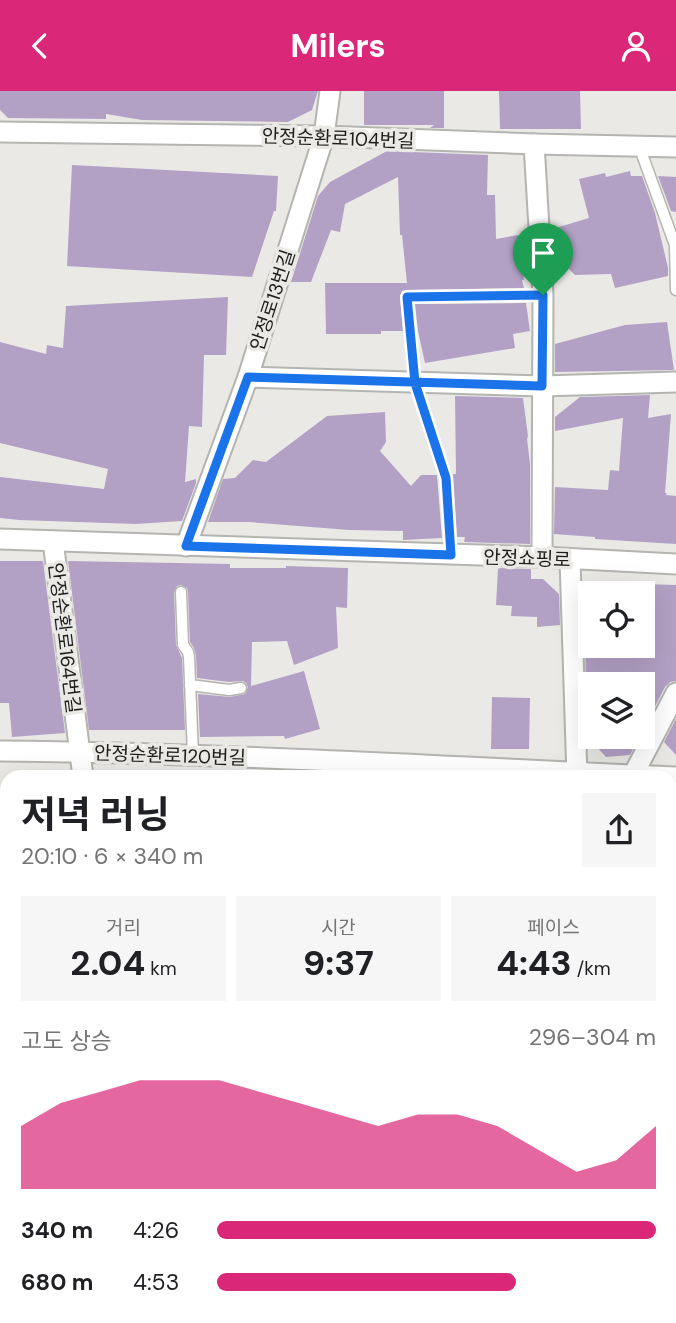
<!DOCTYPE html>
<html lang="ko">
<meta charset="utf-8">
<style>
:root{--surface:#fff;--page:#f6f6f6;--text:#202124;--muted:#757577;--accent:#db2777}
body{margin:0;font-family:"DM Sans","Noto Sans KR",sans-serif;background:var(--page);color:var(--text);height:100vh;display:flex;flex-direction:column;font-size:26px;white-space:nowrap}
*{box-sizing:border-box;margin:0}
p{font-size:23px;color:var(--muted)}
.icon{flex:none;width:38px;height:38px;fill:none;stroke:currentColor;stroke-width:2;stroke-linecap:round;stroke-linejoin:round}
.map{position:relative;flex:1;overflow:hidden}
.panel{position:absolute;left:0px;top:679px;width:677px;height:553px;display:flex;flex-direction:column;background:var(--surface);border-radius:21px 21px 0 0;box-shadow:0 7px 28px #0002}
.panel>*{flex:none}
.tools{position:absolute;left:578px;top:490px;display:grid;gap:14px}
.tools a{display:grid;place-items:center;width:77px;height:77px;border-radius:0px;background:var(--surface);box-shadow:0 7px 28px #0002;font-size:35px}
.pin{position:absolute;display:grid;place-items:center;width:60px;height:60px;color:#fff;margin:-72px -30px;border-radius:50% 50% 50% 0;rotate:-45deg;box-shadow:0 0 7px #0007}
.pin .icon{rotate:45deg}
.round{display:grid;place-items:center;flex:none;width:74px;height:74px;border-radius:0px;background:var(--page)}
.headline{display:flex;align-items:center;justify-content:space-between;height:119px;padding:0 21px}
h1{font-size:38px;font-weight:700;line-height:52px}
.metrics{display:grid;grid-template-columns:repeat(3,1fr);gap:10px;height:119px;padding:7px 21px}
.metrics div{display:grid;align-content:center;border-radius:0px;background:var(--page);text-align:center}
.metrics b{font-size:35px;font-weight:700}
.metrics small{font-size:19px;font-weight:400}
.metrics p{font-size:19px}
.chart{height:196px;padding:14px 21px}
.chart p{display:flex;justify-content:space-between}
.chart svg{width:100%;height:126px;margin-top:7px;fill:var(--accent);opacity:.7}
ul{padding:0 21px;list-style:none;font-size:23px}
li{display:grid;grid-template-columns:112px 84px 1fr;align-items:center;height:52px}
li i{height:18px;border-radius:9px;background:var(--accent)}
header{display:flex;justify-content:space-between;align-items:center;height:91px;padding:0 21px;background:var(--accent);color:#fff;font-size:32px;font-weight:700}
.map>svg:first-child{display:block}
.building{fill:#b3a1c5}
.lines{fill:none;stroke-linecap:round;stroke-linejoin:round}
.service-casing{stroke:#b4b4b0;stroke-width:13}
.minor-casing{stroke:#b4b4b0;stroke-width:23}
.service{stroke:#fff;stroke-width:10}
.minor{stroke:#fff;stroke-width:19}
.route-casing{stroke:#fff;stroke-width:14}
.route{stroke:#1a73e8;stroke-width:9}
.labels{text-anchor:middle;stroke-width:7;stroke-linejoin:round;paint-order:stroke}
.street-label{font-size:19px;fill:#1d1d1c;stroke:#eae9e6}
</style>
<header><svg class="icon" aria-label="back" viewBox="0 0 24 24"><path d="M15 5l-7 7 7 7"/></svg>Milers<svg class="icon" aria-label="person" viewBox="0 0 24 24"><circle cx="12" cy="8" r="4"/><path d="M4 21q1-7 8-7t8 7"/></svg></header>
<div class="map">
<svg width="676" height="1232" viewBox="0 0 676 1232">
<rect width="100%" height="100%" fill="#eae9e6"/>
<!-- building -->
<g class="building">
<polygon points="0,0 318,0 312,19 288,31 142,29 106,23 106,28 8,27 0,19"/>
<polygon points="364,0 444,0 444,37 430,37 434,34 364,34"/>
<polygon points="499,0 580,0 581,38 500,38"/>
<polygon points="387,60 488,64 487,104 495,104 496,148 518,144 524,189 522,189 524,197 406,199 402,200 400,206 403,240 381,240 381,243 326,243 325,192 407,192 402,144 400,144 398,86 345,113 340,141 331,139 311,191 291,191 318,105 330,91"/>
<polygon points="72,74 278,85 276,120 274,120 252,186 67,175"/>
<polygon points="630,80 631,85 642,85 655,122 668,177 668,185 615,197 611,183 575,184 566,175 559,136 589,127 579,88 605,82 606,86"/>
<polygon points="658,85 676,86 676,121 671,120"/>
<polygon points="228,206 226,264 204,264 202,336 189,335 185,391 196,388 196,392 182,430 136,433 19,429 0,427 0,386 104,398 108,378 0,352 0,251 46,263 47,254 63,257 66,215"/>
<polygon points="526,212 530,240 513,243 515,257 425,272 418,240 415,213"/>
<polygon points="667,231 674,279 555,281 555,253 625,234"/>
<polygon points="650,304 648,327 671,323 665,402 667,402 666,404 676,405 676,453 595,448 595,446 554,443 555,396 608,399 610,379 619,380 623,327 555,340 555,326 580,306"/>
<polygon points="455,305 523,307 528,345 527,348 530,373 530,453 464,451 465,446 457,446 453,383 456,383"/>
<polygon points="385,321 386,351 380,360 411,395 421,384 437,384 442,447 403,449 403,440 349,439 249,431 208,431 223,388 235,387 253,369 266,371 327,325"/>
<polygon points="0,470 43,470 65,642 12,646 9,612 0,612"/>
<polygon points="68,470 230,473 230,477 286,477 286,475 348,477 347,517 336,516 338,557 294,574 287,550 252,551 251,595 304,580 320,638 285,648 284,645 200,646 198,603 230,606 245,603 248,596 246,592 243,590 229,591 197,587 196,565 194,557 190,551 188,501 187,497 181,494 177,495 174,501 176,554 182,567 185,639 89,639"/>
<polygon points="498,477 531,478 531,488 543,488 559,503 560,534 537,536 537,526 511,525 512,515 496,514"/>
<polygon points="642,493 676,494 676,590 670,591 665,596 646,633 642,629 642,593 586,593 585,549 590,550 590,555 604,555 630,563 635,555 642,555"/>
<polygon points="492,606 530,607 529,658 491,658"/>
<polygon points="676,628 676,664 664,651"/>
<polygon points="588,646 639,646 630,664 606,666"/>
</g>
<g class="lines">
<defs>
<g id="service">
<polyline points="639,55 675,154 676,199"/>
<polyline points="451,464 446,387 415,292 407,206 543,204"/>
<polyline points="181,501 183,554 188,561 189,566 193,664"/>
<polyline points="190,594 229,599 241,597"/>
<polyline points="0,807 7,807"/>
<polyline points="670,831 676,828"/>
<polyline points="138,1232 150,1227 164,1226"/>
</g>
<g id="minor">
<polyline points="0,41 324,45 534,53 676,56"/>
<polyline points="534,53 543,204 542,466"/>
<polyline points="248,286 542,295 676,291"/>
<polyline points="0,448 542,466 676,473"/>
<polyline points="53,450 83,686"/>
<polyline points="186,455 248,286 324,45 330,0"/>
<polyline points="570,468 577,686"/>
<path d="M0,660c226,2 451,16 676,26"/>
<polyline points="632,686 676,602"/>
<polyline points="670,959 676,971"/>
<polyline points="0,988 7,986"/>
<polyline points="670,1050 676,1048"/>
<polyline points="0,1202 7,1202"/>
<polyline points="278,1225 280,1232"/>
<polyline points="331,1225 332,1232"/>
<polyline points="584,1225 586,1232"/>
<polyline points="164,1232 164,1225"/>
</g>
</defs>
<!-- service casing -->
<use href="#service" class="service-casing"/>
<!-- minor casing -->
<use href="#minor" class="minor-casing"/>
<!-- service -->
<use href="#service" class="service"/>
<!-- minor -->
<use href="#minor" class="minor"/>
</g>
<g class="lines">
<defs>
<polyline id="route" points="543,204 542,295 248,286 186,455 451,464 446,387 415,292 407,206 543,204"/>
</defs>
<!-- route casing -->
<use href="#route" class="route-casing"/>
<!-- route -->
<use href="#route" class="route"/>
</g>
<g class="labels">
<!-- street labels -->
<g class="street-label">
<text transform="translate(338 47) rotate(2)" y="7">안정순환로104번길</text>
<text transform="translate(272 209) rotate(-72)" y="7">안정로13번길</text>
<text transform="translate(527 467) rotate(2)" y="7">안정쇼핑로</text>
<text transform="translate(65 547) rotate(83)" y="7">안정순환로164번길</text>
<text transform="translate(170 664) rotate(2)" y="7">안정순환로120번길</text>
</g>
</g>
</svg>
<div class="tools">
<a><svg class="icon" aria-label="locate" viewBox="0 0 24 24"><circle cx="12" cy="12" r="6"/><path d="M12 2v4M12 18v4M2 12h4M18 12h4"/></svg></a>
<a><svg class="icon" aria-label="layers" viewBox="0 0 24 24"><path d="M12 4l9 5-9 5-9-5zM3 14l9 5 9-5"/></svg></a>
</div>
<div class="pin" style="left:543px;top:204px;background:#1e9e55"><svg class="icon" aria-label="arrive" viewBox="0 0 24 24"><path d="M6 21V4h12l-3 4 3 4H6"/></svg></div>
<section class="panel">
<div class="headline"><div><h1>저녁 러닝</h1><p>20:10 · 6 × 340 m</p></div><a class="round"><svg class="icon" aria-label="share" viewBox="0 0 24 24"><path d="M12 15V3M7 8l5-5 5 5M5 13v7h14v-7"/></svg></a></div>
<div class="metrics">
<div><p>거리</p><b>2.04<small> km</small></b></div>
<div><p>시간</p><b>9:37</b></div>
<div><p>페이스</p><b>4:43<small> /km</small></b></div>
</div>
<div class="chart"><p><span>고도 상승</span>296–304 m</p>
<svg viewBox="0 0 160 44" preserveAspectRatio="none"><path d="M0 44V22L10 14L20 10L30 6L40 6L50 6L60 10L70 14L80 18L90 22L100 18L110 18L120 22L130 30L140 38L150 34L160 22V44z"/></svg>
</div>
<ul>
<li><b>340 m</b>4:26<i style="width:100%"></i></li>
<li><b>680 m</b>4:53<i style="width:68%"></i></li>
</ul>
</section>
</div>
